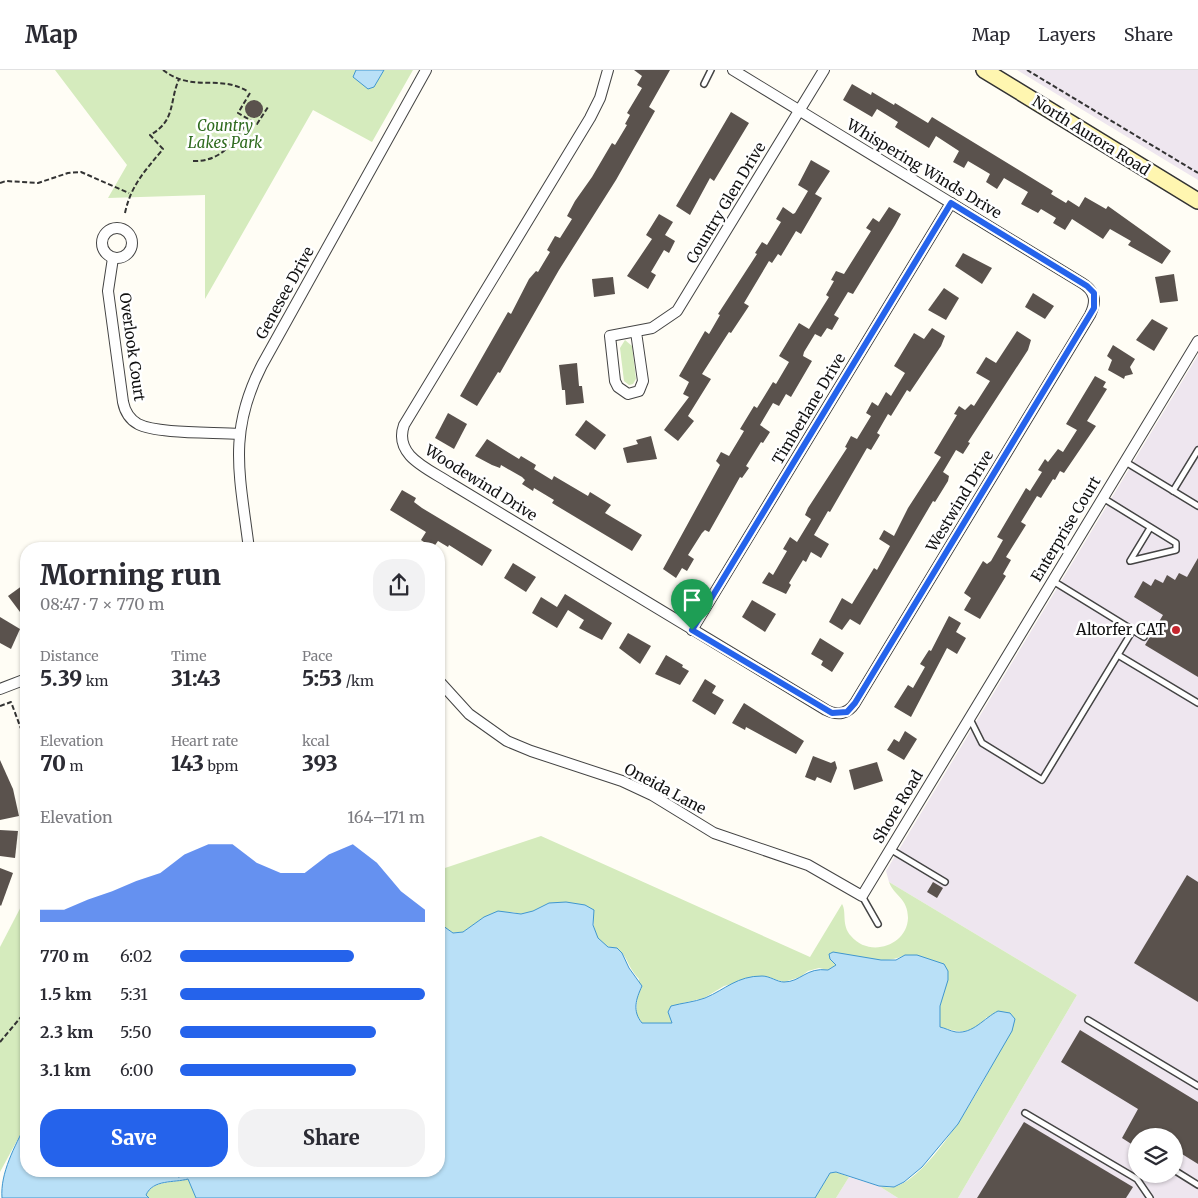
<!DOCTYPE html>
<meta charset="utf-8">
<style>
:root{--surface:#fff;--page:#f2f2f3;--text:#2b2b33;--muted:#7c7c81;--line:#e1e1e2;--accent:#2563eb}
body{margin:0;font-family:Merriweather,serif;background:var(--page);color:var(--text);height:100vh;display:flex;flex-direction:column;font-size:19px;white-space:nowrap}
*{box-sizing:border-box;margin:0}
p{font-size:16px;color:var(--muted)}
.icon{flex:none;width:28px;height:28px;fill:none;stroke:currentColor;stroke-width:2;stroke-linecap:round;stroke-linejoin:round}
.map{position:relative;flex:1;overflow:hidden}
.sheet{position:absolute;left:20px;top:472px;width:425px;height:635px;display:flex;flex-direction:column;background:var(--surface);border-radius:20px;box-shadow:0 1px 4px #0004}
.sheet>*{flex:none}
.controls{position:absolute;left:1128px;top:1058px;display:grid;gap:10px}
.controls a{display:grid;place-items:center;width:55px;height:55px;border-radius:50%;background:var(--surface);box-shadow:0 1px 4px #0004;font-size:25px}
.pin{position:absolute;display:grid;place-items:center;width:42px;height:42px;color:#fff;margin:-51px -21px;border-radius:50% 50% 50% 0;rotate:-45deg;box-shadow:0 0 5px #0007}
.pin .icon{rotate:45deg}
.round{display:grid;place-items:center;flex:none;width:52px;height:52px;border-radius:20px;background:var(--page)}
.headline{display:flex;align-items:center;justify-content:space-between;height:85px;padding:0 20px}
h1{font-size:28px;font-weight:800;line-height:38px}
.figures{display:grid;grid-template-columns:repeat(3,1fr);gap:8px;height:85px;padding:5px 20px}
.figures div{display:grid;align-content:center}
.figures b{font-size:21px;font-weight:800}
.figures small{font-size:14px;font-weight:400}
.figures p{font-size:14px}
.chart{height:140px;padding:10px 20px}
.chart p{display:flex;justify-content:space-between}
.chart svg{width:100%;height:90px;margin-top:5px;fill:var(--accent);opacity:.7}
.primary-button{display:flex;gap:10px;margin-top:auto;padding:10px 20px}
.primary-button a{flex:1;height:58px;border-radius:20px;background:var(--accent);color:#fff;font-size:20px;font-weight:800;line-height:58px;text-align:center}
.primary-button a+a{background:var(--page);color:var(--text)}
ul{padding:0 20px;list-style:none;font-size:16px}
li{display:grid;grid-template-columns:80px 60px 1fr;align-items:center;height:38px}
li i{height:12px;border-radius:6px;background:var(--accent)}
header{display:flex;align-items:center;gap:30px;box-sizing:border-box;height:70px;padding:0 25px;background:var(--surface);border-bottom:1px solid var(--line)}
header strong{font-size:24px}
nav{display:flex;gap:28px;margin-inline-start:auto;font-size:18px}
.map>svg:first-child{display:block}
.industrial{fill:#eee6ef;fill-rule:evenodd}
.green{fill:#d5ebbd}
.water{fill:#b9e0f7;stroke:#3f96cf}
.building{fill:#5a524d}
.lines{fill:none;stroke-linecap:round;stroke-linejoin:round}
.lane-casing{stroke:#444;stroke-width:8}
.street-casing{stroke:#444;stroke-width:12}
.secondary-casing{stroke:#333;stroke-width:18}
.path{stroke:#333;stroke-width:2;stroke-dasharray:5 2.5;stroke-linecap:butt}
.lane{stroke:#fff;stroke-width:5}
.street{stroke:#fff;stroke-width:10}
.secondary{stroke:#fff6b0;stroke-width:15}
.route-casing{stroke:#fff;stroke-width:10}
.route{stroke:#2563eb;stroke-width:6}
.poi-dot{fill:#c4262e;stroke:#fff;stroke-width:2}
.labels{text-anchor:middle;stroke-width:5;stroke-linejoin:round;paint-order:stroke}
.park-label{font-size:15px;font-style:italic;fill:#2f6b1f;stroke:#fff}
.street-label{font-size:15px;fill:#111;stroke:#fff}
.poi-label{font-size:15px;fill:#111;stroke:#fff;text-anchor:end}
</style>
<header>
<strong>Map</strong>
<nav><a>Map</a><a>Layers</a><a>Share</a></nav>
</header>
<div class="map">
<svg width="1198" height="1128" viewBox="0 0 1198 1128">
<rect width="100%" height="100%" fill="#fffdf5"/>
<!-- industrial -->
<g class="industrial">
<polygon points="1017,0 1198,0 1198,110"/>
<path d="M1198,285v843h-240l119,-203 -188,-113 -3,-11zM1136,1066h38v38h-38z"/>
<polygon points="849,1107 879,1116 898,1128 836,1128"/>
</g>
<!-- green -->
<g class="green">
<polygon points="55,0 413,0 372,72 313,40 205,229 205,125 108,128 127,95"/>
<polygon points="625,270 632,276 636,309 633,314 629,315 624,311 620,278"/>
<path d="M541,766l269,121 32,-53c5,8 -1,21 9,32 18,22 56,10 57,-18 0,-20 -14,-22 -19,-36l188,113 -119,203h-60l-19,-12c4,1 10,2 15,1 35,-8 86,-97 101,-128l-8,-42c-16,18 -26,16 -47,10v-21l8,-35 -43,-16c-25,13 -50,-4 -76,-1l1,4 6,7 -8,5 -9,-2 -11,3 -8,6 -16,5 -20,-6 -40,10 -20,12 -21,5 -15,9 4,11h-30l-6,-8 3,-36c-10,-10 -11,-20 -18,-27 -4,-4 -6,-3 -11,-5 -12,-4 -18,-18 -16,-30l-45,-14 -16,8 -12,3 -9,-2 -28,5 -21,15 -10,1 -14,-10v-53z"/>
<polygon points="26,827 26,1054 0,1102 0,877"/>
<polygon points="836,1102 849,1107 836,1128 815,1128 830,1103"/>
<path d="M188,1109l8,19h-47l-3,-3c8,-16 28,-11 42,-16z"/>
</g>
<!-- water -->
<g class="water">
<polygon points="356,0 384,0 374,17 368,19 353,7"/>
<path d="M566,832l19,3 9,5 -1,15 5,13 10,9 9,1 5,5 7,15 13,18c-6,13 -10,25 0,37h30l-4,-11 3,-6c11,-3 23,-4 34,-8 21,-9 32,-22 57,-22 8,0 15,6 22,6 17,0 22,-15 44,-12l8,-5 -6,-6 -1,-5 4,-2 48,8h15l9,-5h12l27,9 4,7v9l-8,26v21c5,1 10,4 16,5 17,2 28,-14 42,-21l12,2 5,6 -3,12 -54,93 -36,43 -18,15 -10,5 -15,-1 -43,-14 -6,1 -15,25h-619l-8,-19c-14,4 -35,0 -42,16l3,3h-147c-2,-25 13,-52 24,-74v47h151l1,6 10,-2 -1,-4h252v-248l14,10 10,-1 21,-15 14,-6 23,3 12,-3 16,-8z"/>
</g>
<!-- building -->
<g class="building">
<polygon points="634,0 670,0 649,37 655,41 616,110 559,200 500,303 498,302 477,336 460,326 508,242 511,244 529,209 536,201 538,202 550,182 547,180 555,166 560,168 572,149 567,146 575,131 592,107 612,73 615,75 627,55 625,54 630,45 627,43 642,18 637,15 642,6"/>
<polygon points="852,14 871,25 872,22 894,35 895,33 928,53 932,47 1053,121 1051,124 1066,133 1068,130 1079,137 1085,127 1106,139 1108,136 1171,181 1162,194 1128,175 1131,171 1110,159 1103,169 1072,149 1065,160 1053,153 1056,148 1041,139 1038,143 1021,134 1028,122 1004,108 997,119 986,112 990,104 968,91 964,98 953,92 959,81 936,66 929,78 895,57 898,52 877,39 872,47 843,30"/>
<circle cx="254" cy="39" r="9"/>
<polygon points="731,42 749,53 714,111 710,108 690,145 676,136"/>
<polygon points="811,90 830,101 815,124 822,128 801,164 796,161 781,186 778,184 772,193 769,191 744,233 749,236 731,263 729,262 702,304 711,309 688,346 694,351 678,371 664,360 689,327 683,324 689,312 679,306 705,261 709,264 720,245 718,244 757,184 755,183 762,172 767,175 781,152 776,149 783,137 793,144 795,143 808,121 798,115"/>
<polygon points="889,137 901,144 895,155 853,224 848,222 834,245 839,248 832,260 827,258 821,267 815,264 804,282 803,286 812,291 791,327 786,324 779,336 773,333 760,355 770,362 763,373 761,372 746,396 749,398 742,408 740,407 709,462 705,460 702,463 688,485 694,489 687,501 682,498 676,508 663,499 720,395 716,391 721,382 729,386 744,361 740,359 754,336 757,338 773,312 776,314 789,292 779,286 799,253 809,259 829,227 826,225 834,211 831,210 836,201 844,204 871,161 866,158 873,148 879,152"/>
<polygon points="659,144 673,152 665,165 675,171 669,183 664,180 651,202 656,205 648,219 627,206 652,169 646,165"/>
<polygon points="963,183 992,198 982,214 955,196"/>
<polygon points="1174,204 1178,231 1160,233 1155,207"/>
<polygon points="613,207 615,224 594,227 592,209"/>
<polygon points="944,218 959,228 946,250 928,240"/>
<polygon points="1033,223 1054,236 1045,249 1025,237"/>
<polygon points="1152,249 1168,258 1154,281 1136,270"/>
<polygon points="932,258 945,266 941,276 910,322 907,320 891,346 888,344 877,363 880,365 871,380 867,378 830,442 828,441 814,465 829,474 821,488 811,482 806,492 803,490 789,513 791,515 786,524 762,513 769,502 773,505 787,481 783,479 790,467 797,472 811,449 805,445 808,438 847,378 845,377 851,366 857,369 871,346 866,343 872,332 878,336 886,322 891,326 905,303 894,296 914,263 924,269"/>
<polygon points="1017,261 1031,270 1028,280 968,372 970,373 963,384 956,380 943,402 949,406 948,411 935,432 933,431 860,555 850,549 842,560 829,552 842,528 852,534 874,498 877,500 890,476 879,469 884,460 894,466 908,438 941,387 934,383 957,345 954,344 959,336 965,340 971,334 974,336 990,311 976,303 986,287 996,293"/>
<polygon points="1113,275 1135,289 1130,297 1133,304 1125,306 1124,309 1108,300 1112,290 1107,286"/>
<polygon points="577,293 579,316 582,316 584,333 566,335 565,320 562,320 559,295"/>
<polygon points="1095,306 1106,312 1103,317 1107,319 1087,351 1096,356 1064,403 1060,401 1055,410 1053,409 1041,428 1037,426 1021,452 1026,455 1006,487 1011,490 1003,504 1006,506 980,549 964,540 971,528 964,523 983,491 987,494 991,491 1003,470 997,467 1026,418 1030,421 1042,402 1038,400 1045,389 1048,392 1058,379 1063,382 1077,360 1066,354"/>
<polygon points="448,343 467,354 454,379 435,368"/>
<polygon points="586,350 606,365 595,380 575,365"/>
<polygon points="651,366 657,389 627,393 623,378 638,374 636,370"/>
<polygon points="487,369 519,389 521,386 536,395 534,399 552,410 554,406 588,426 590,422 611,435 605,443 642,465 632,481 552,433 554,430 534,418 533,421 522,414 525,410 522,407 501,395 500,398 492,395 475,386"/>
<polygon points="402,420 416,428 414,432 422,438 492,480 482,496 449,475 448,477 438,471 433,478 421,470 426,462 390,440"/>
<polygon points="1198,488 1198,607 1145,575 1163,545 1134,527 1143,511 1151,516 1155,509 1163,513 1167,505 1175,510 1179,503 1187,507"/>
<polygon points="513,493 536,507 526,522 504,508"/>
<polygon points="26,513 26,550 8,526"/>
<polygon points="565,524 612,553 602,570 579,558 584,550 568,540 557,558 532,543 541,527 557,537"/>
<polygon points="752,530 776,544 765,562 742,547"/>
<polygon points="949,546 961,553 956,562 966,568 957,584 947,578 911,647 894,637 908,615 913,618 925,597 920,594 929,580 931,581"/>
<polygon points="0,547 20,559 11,579 0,573"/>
<polygon points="628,563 651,576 640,594 619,578"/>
<polygon points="820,568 844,583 832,602 821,595 823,591 811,584"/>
<polygon points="666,585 683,595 682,597 689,601 680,615 655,604"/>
<polygon points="705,609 716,616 712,623 724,630 715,645 692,631"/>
<polygon points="744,633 804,671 796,684 746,657 745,660 732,653"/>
<polygon points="905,661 917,669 904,690 887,680 894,669 899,672"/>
<polygon points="813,686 831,693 835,691 837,698 831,713 817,707 815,711 805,707"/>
<polygon points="0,690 13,719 19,746 0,750"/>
<polygon points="877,692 883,711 854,720 849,700"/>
<polygon points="0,760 18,761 15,788 0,786"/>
<polygon points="0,798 13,803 1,836 0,835"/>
<polygon points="1187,805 1198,812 1198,932 1134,893"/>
<polygon points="933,812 943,818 937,828 927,822"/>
<polygon points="1080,960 1198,1032 1198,1094 1174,1079 1174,1066 1136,1066 1136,1077 1122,1068 1138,1039 1061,992"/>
<polygon points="1024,1052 1133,1117 1126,1128 977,1128"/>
</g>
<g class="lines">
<defs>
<g id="lane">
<polyline points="704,14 711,0"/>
<polyline points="1124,391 1198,436"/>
<polyline points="1173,421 1198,380"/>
<polyline points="1103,428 1176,473 1176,480 1130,491 1150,458"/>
<polyline points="1053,511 1144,567"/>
<polyline points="1118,585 1198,633"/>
<polyline points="970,649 982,673 1042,710 1133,560"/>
<polyline points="890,779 945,812"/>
<polyline points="862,826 878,854"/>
<polyline points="1088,950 1198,1016"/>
<polyline points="1025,1043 1137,1109 1150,1128"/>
<polyline points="1174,1100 1198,1115"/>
</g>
<g id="street">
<path d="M608,0l-8,28 -10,20 -186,307c-11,31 25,44 46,58l376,227c12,6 22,4 29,-7l235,-388c7,-14 5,-24 -8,-32l-349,-213"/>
<circle cx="117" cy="173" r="15"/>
<path d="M113,188l-5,33 15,111c2,10 6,17 15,22 19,10 77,8 101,10"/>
<polyline points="636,262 643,311 639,321 628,324 618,317 615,311 610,266 652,258 677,241 824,0"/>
<path d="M249,479c-9,-73 -22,-116 13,-184l164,-295"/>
<polyline points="692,560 951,133"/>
<polyline points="439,611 469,644 507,671 531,681 622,711 652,725 714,763 808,795 862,826 1198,271"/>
<polyline points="0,619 26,609"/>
</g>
<polyline id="secondary" points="984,0 1198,131"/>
</defs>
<!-- lane casing -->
<use href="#lane" class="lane-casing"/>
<!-- street casing -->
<use href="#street" class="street-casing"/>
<!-- secondary casing -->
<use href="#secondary" class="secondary-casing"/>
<!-- path -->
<g class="path">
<path d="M163,0c30,23 55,4 84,21"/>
<polyline points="1027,0 1198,103"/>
<polyline points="250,23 238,43 257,54 268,37"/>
<path d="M193,91c29,1 42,-20 56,-42"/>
<polyline points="0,113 6,111 38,113 68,103 81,102 129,123"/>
<path d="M125,143c6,-28 20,-42 38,-64l-13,-14c26,-14 19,-33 29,-56"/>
<polyline points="0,636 11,632 26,672"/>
<polyline points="0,972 26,941"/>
</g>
<!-- lane -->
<use href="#lane" class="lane"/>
<!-- street -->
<use href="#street" class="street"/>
<!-- secondary -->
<use href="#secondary" class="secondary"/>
</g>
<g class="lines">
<defs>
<polygon id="route" points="951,133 1087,216 1094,223 1094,238 855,633 847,642 832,643 692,560"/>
</defs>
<!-- route casing -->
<use href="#route" class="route-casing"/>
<!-- route -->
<use href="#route" class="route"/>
</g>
<!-- markers -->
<circle class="poi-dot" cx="1176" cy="560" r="5"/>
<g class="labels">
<!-- park labels -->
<g class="park-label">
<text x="225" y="61">Country<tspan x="225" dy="17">Lakes Park</tspan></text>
</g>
<!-- street labels -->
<g class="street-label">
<text transform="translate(1091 66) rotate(32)" y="5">North Aurora Road</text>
<text transform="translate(924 99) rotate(31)" y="5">Whispering Winds Drive</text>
<text transform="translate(726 133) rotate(-59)" y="5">Country Glen Drive</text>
<text transform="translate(285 223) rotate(-61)" y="5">Genesee Drive</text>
<text transform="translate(132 277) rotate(82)" y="5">Overlook Court</text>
<text transform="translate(809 339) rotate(-59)" y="5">Timberlane Drive</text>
<text transform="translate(481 413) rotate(32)" y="5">Woodewind Drive</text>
<text transform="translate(960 431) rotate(-59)" y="5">Westwind Drive</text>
<text transform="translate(1066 459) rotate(-59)" y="5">Enterprise Court</text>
<text transform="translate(665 719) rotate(28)" y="5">Oneida Lane</text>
<text transform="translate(898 737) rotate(-59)" y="5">Shore Road</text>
</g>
<!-- poi labels -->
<g class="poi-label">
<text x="1166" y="565">Altorfer CAT</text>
</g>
</g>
</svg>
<div class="controls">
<a><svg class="icon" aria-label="layers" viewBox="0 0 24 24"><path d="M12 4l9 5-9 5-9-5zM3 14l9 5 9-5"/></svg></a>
</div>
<div class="pin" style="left:692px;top:560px;background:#1e9e55"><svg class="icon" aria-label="arrive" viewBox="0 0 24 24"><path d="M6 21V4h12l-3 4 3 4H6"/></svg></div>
<section class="sheet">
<div class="headline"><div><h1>Morning run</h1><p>08:47 · 7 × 770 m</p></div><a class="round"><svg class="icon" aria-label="share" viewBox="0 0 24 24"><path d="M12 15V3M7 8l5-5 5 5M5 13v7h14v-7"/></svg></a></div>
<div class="figures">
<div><p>Distance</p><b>5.39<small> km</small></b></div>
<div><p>Time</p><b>31:43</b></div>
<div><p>Pace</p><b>5:53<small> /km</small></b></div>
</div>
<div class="figures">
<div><p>Elevation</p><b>70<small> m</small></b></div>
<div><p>Heart rate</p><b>143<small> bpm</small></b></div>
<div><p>kcal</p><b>393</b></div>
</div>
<div class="chart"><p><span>Elevation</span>164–171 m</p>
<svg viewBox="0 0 160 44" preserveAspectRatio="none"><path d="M0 44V38L10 38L20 33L30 29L40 24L50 20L60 11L70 6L80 6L90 15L100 20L110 20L120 11L130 6L140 15L150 29L160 38V44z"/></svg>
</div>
<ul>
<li><b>770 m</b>6:02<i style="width:71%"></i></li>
<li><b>1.5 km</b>5:31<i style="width:100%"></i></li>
<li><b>2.3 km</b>5:50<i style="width:80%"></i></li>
<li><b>3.1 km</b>6:00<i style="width:72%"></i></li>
</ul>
<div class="primary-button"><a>Save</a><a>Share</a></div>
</section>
</div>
